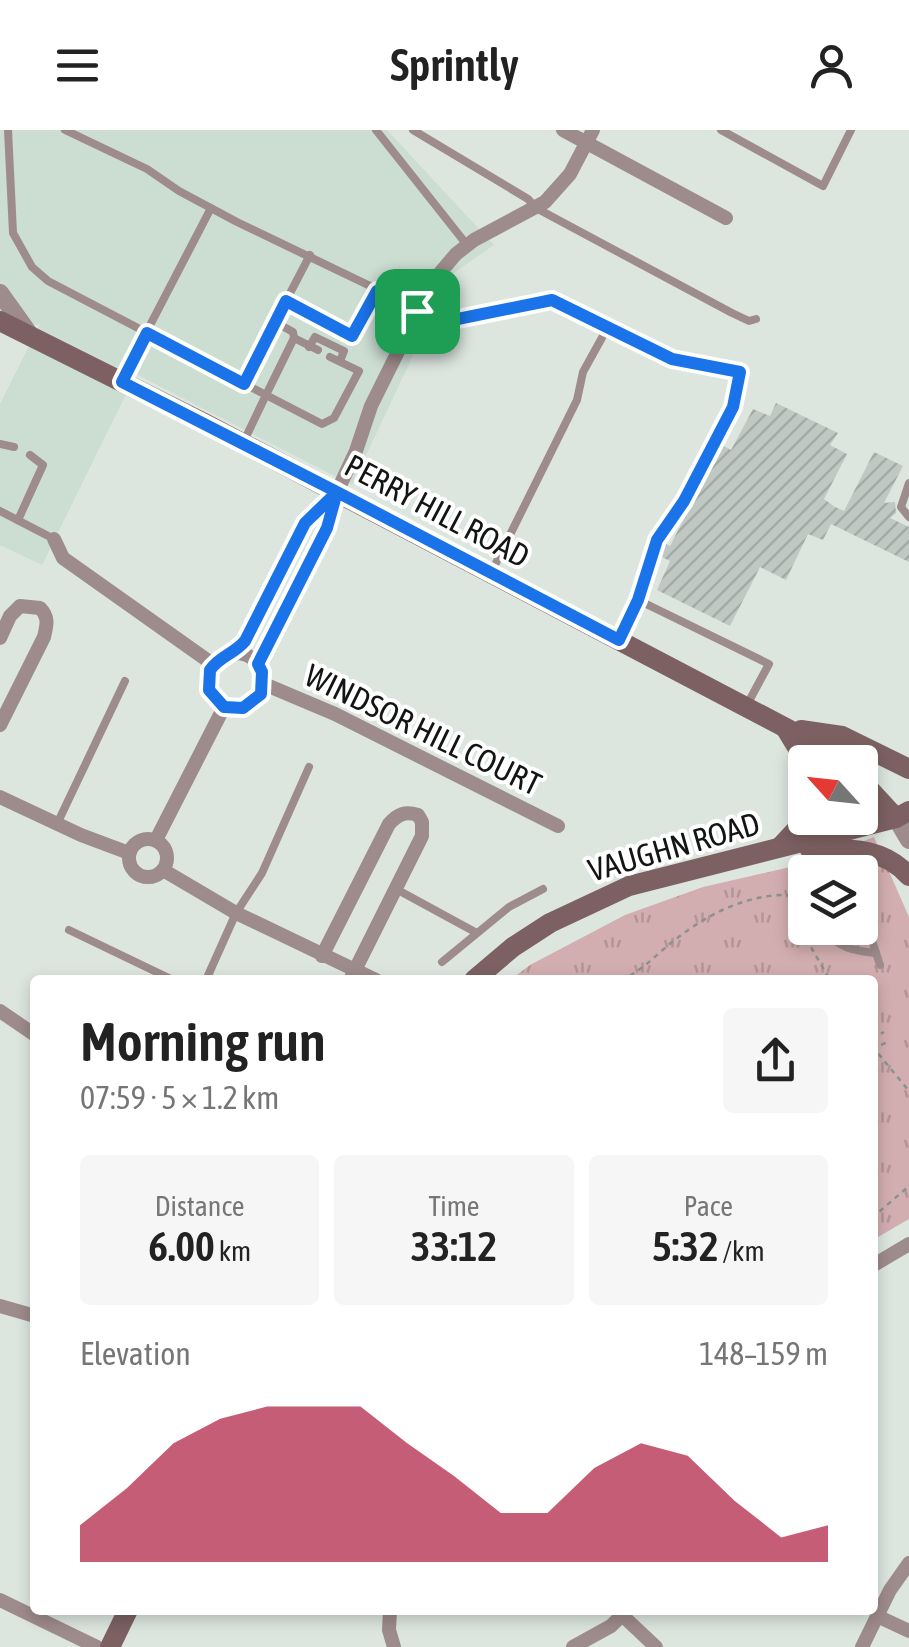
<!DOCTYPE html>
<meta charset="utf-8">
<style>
:root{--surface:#fff;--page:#f6f6f6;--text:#222;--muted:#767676;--accent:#ae1a3d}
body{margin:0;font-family:"Asap Condensed",sans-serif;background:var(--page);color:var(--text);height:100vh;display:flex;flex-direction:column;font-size:38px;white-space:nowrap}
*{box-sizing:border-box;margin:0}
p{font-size:32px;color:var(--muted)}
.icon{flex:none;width:55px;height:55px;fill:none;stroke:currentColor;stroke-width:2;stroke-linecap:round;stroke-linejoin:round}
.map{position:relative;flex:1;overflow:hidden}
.side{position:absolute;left:30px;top:845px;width:848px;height:640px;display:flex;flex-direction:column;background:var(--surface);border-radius:10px;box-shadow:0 5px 15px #0003}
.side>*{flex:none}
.needle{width:65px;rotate:297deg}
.controls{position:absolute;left:788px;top:615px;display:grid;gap:20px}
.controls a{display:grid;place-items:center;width:90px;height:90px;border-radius:10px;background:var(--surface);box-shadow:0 5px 15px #0003;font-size:50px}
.pin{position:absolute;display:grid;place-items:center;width:85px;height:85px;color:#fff;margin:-42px;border-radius:20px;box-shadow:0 5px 15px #0006}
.round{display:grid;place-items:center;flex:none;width:105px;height:105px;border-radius:10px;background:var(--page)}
.overview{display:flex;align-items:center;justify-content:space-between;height:170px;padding:0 50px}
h1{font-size:55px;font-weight:600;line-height:75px}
.figures{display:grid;grid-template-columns:repeat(3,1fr);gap:15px;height:170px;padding:10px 50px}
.figures div{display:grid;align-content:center;border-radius:10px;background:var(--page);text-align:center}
.figures b{font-size:42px;font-weight:600}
.figures small{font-size:28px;font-weight:400}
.figures p{font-size:28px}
.chart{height:280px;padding:20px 50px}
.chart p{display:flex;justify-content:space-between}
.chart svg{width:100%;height:180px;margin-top:10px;fill:var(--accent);opacity:.7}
header{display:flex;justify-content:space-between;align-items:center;height:130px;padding:0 50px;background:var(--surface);font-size:45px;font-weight:600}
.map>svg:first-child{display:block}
.built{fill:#ccddd2}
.grass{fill:url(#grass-tufts);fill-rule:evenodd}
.building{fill:url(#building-hatch)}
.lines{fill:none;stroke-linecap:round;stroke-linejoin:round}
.path{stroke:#8b928d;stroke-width:2.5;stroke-dasharray:5 5;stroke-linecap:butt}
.service{stroke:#9e8b8b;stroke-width:8}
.minor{stroke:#9e8b8b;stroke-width:14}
.tertiary{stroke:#9e8b8b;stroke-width:18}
.secondary{stroke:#7d6162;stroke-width:20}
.route-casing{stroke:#fff;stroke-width:20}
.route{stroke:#1a73e8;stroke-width:12}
.labels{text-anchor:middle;stroke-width:8;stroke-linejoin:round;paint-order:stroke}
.street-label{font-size:32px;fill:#121513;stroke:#fff}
</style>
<header><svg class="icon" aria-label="menu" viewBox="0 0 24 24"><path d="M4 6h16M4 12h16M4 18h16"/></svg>Sprintly<svg class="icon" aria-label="person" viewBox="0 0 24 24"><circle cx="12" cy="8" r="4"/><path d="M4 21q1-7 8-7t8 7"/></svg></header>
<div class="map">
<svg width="909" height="1517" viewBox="0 0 909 1517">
<defs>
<pattern id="grass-tufts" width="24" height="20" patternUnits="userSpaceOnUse" patternTransform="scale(2.5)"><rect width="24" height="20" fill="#d3aeb0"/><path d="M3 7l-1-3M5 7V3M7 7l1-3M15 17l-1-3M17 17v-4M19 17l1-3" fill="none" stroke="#b49596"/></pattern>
<pattern id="building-hatch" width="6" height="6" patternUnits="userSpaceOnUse" patternTransform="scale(2.5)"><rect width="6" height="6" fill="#bfc8c2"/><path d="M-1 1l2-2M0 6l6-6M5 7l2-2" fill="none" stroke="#a3aba6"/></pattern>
</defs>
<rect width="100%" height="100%" fill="#dce6df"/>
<!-- built -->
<polygon class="built" points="0,0 387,0 494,115 451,145 352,355 136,244 42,435 0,415 0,274 40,194 0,202"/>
<!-- grass -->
<path class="grass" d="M874,707l35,80v302l-36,21 -1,-260h-362l20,-15 95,-50 78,-28 105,-24zM805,742h55v56h-55z"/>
<!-- building -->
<polygon class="building" points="776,273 838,303 830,315 847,324 824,369 835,377 844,381 874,322 903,336 884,373 895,372 896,383 890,388 909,397 909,432 831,394 823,410 808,404 786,450 760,437 730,496 657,460 670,431 660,426 664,413 670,416 722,315 731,320 753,279 770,286"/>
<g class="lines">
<!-- path -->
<g class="path">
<polyline points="806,798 812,819 830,850"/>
<path d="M621,850c17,-7 30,-20 44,-32 35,-30 79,-55 127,-53l5,3 8,27"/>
<polyline points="872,908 884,902"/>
<polyline points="872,916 909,961"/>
<polyline points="872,919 890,911"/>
<polyline points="872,1088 909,1056"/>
</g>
<!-- service -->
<g class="service">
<polyline points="8,0 13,103 32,137 48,151 266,265 244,311"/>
<polyline points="65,0 147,39 179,61 237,92 443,191 552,170 609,195 583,242 577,270 493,439"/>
<polyline points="376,0 467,115"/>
<polyline points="413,0 528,69 536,78 732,183 749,191 756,189"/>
<polyline points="721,0 823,56 851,0"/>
<polyline points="286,171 352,205 377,161"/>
<polyline points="275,192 310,125"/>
<polyline points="609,195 673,229 740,242 733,277 684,371 657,410 638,470 620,508"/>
<polyline points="294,208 318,220"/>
<polyline points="309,217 315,207 344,221 340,231"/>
<polyline points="121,251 211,78"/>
<polyline points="244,254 275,192 293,202 294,208 266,265 322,294 334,288 359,241 330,227"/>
<polyline points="0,314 14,317"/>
<polyline points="909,353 901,377 909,387"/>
<polyline points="0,381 54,409"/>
<polyline points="18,390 43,335 30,325"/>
<polyline points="638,470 769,534 748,573"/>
<polyline points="57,694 125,551"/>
<polyline points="396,759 475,802"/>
<polyline points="860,774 880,835"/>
<path d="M825,798c10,20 31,23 51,25"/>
<polyline points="69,800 173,850"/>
<polyline points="442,832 509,777 543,759"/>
<polyline points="206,850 236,783 262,743 309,637"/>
</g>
<!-- minor -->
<g class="minor">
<polyline points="563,0 726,88"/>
<polyline points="54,409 63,428 214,535"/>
<path d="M0,508l10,-22 10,-10 20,2c9,9 7,17 4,29l-44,88"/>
<polyline points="235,523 245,511 305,393 336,363"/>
<circle cx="236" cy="551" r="28"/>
<polyline points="258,534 327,399 337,362 356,321 371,276 433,151 456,124 474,110 545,72 570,44 593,0"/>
<polyline points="264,554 335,584 558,696"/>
<polyline points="0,667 81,705 129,723"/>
<circle cx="148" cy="728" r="19"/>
<polyline points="156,710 224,577"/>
<polyline points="163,740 236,783 376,850"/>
<path d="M322,826l67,-132c9,-10 16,-13 29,-9l4,7v14l-72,144"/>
<polyline points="0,881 35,905"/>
<polyline points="872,1136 909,1114"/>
<polyline points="0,1176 35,1186"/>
<polyline points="0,1470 97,1517"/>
<polyline points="390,1480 389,1500 394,1517"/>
<polyline points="622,1485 656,1517"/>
<polyline points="877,1486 909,1501"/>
<polyline points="573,1517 611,1496 627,1480"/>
<polyline points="862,1517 890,1460 909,1433"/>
</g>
<!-- tertiary -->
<g class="tertiary">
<polyline points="0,163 30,205"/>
<polyline points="896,688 909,710"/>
</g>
<!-- secondary -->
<g class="secondary">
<polyline points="0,191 206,294 807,609 841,632"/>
<polyline points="786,599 806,632"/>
<polyline points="801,600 842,606 909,639"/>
<polyline points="860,649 896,688"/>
<polyline points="780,717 807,688"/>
<path d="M809,718c38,1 73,-2 100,28"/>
<polyline points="474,850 513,817 550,793 629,756 896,688 909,681"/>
<polyline points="110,1517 128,1480"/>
</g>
</g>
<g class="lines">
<defs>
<path id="route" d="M417,181l-40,-20 -25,45 -66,-35 -42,83 -97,-51 -25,49 215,110 -10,36 -69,136 4,8 -1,22 -18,14 -19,-1 -15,-17 1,-20c10,-14 24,-16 35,-29l60,-118 32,-31 282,148 19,-40 19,-60 27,-39 49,-94 7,-35 -68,-13 -120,-59 -109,22 -26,-11"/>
</defs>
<!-- route casing -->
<use href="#route" class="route-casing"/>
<!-- route -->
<use href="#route" class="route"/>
</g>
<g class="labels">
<!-- street labels -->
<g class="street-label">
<text transform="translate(437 381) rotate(28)" y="11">PERRY HILL ROAD</text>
<text transform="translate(423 600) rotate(26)" y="11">WINDSOR HILL COURT</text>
<text transform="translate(674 717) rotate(-16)" y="11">VAUGHN ROAD</text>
</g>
</g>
</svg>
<div class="controls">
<a><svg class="needle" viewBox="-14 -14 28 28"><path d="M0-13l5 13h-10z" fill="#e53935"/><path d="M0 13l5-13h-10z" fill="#767676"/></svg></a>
<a><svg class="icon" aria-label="layers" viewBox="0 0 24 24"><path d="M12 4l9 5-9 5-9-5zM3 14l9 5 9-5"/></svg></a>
</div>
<div class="pin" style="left:417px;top:181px;background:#1e9e55"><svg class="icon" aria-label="arrive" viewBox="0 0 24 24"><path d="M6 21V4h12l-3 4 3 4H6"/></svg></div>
<section class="side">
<div class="overview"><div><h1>Morning run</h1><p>07:59 · 5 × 1.2 km</p></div><a class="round"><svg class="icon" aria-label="share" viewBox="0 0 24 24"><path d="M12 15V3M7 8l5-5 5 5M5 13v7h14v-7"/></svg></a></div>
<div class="figures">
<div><p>Distance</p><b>6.00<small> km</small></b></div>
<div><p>Time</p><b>33:12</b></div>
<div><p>Pace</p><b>5:32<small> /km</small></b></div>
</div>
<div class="chart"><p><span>Elevation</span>148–159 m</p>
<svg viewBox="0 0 160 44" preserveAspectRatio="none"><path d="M0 44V35L10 26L20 15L30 9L40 6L50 6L60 6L70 15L80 23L90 32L100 32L110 21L120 15L130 18L140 29L150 38L160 35V44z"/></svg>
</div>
</section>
</div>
